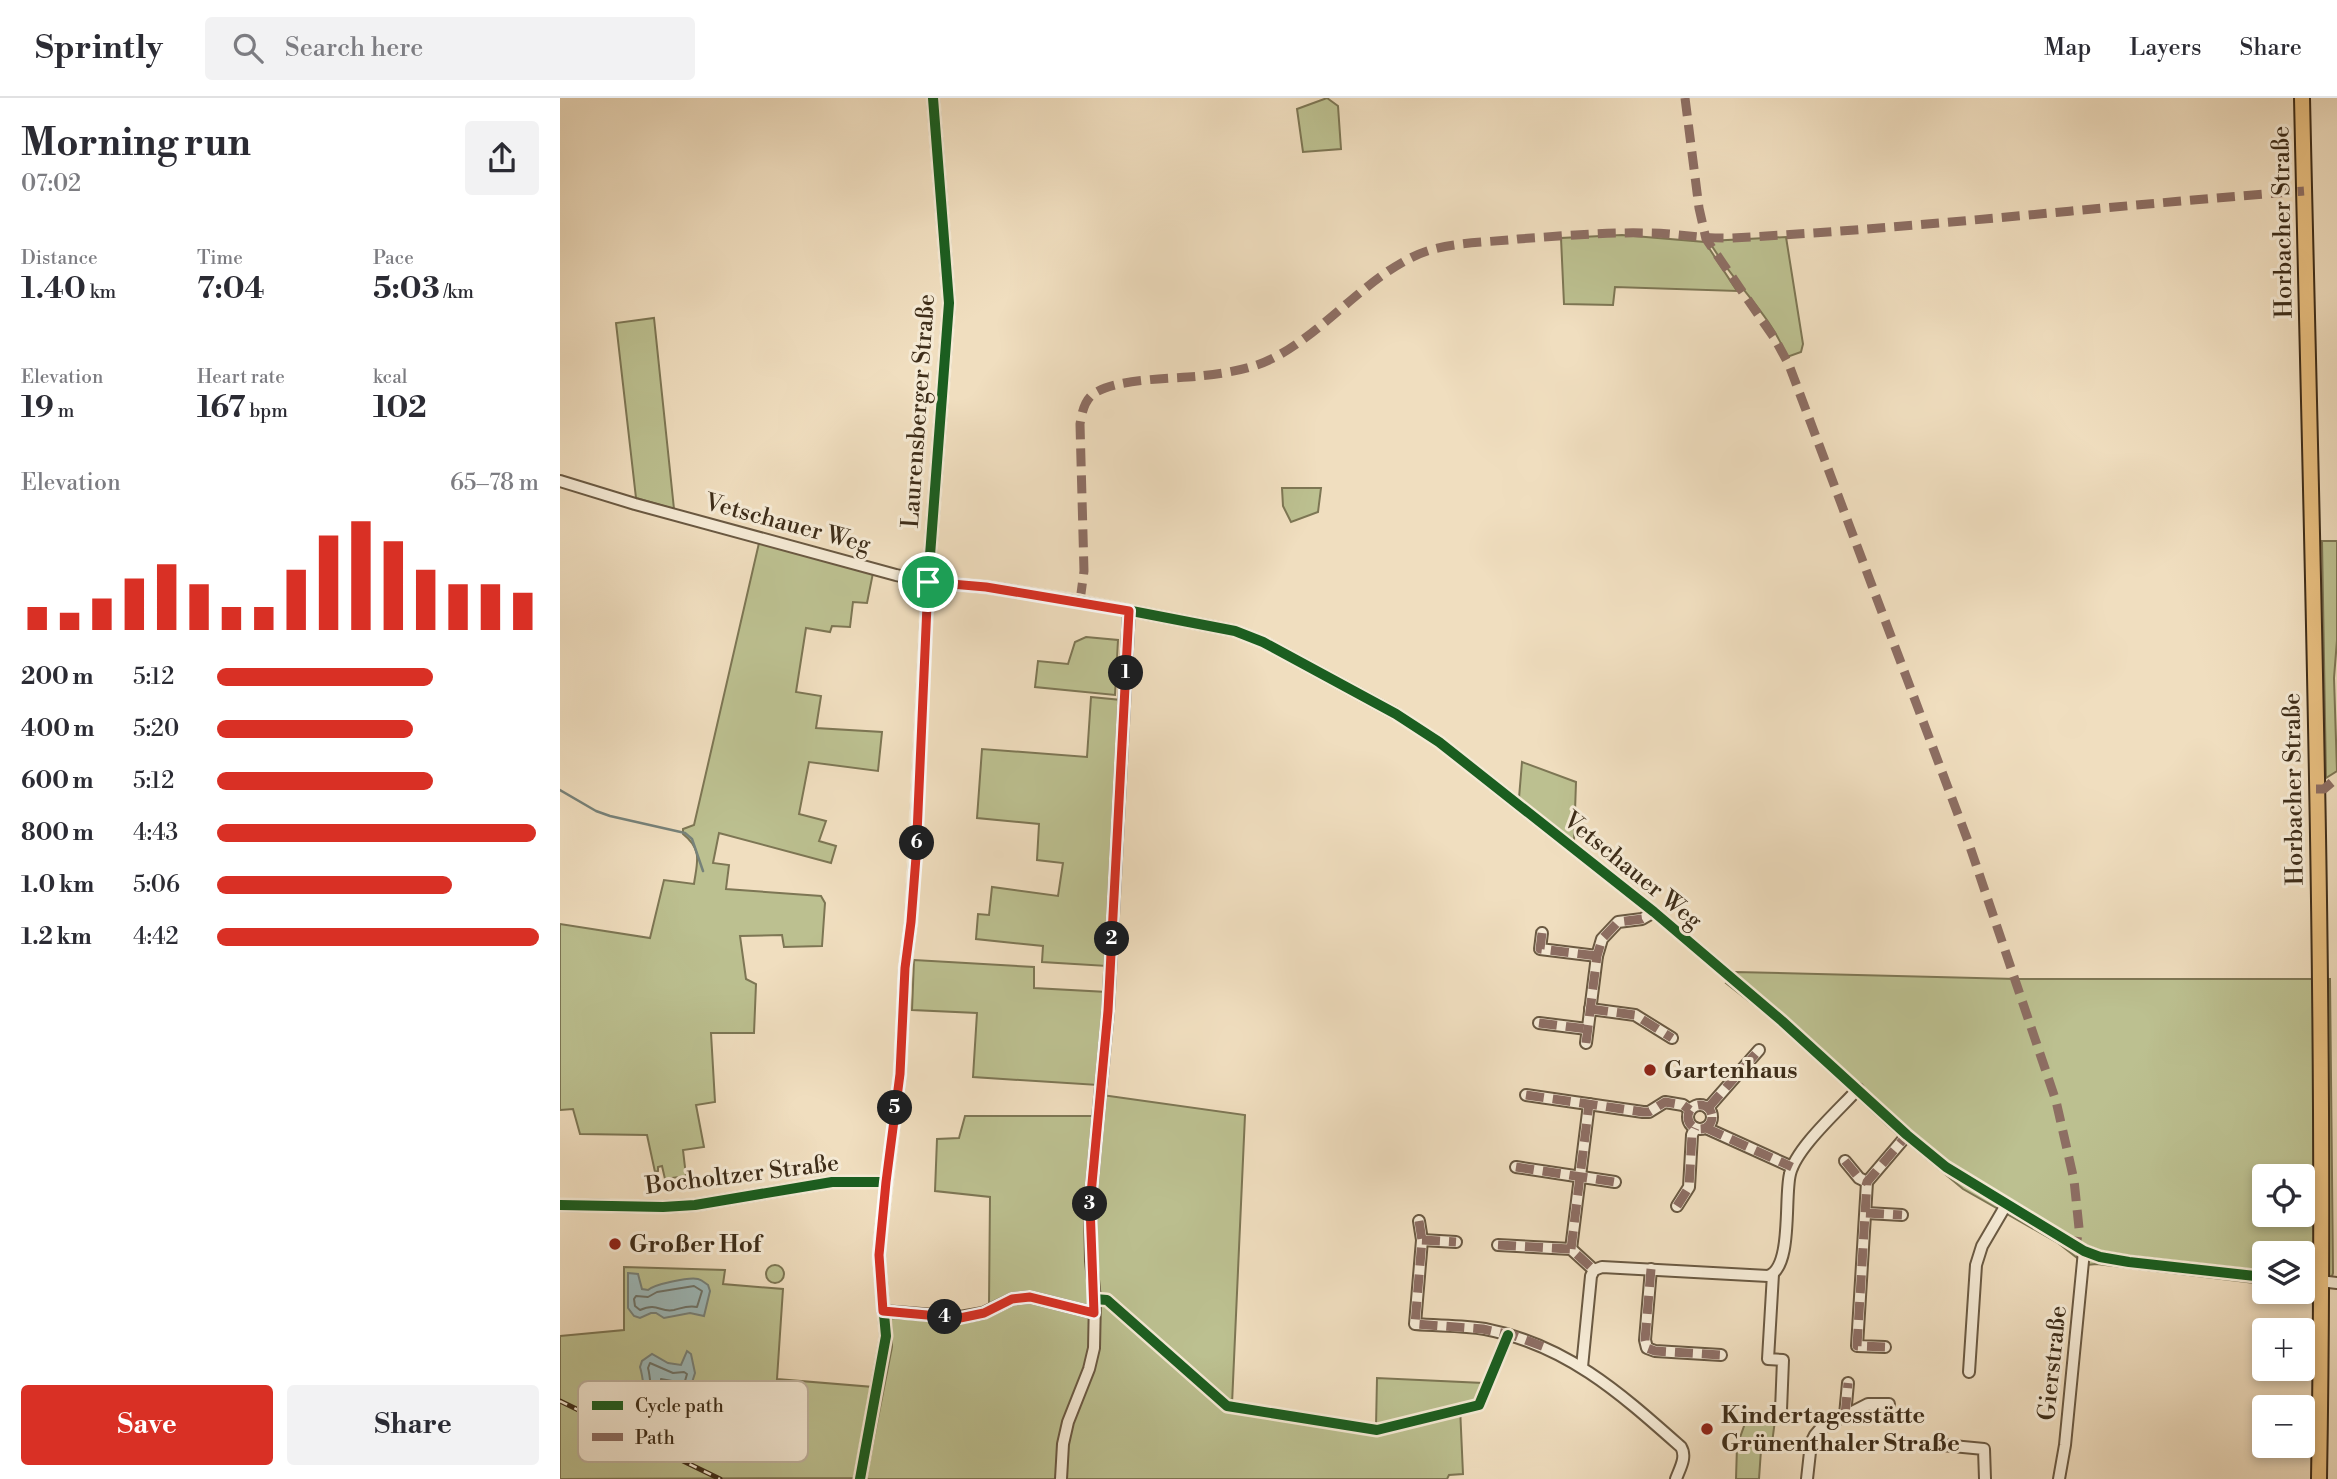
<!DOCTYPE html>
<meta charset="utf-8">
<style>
:root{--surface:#fff;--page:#f2f2f3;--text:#2b2b33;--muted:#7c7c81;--line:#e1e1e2;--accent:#d93025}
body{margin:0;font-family:"Libre Bodoni",serif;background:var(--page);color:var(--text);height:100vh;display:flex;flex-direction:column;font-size:26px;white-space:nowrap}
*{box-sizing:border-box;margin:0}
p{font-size:23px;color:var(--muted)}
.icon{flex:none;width:38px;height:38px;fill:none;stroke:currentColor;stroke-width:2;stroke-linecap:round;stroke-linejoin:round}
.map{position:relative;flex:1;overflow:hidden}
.details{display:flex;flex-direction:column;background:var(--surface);width:560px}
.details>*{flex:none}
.fabs{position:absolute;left:1692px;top:1066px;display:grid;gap:14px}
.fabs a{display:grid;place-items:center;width:63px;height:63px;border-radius:7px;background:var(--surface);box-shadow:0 4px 10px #0003;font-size:35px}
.pin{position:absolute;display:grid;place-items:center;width:60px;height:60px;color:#fff;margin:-30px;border:4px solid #fff;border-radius:50%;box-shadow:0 2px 7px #0007}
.km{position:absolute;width:35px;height:35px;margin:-18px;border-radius:50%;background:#222;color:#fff;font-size:19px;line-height:35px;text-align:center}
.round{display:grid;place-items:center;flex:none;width:74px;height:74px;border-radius:7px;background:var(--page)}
.overview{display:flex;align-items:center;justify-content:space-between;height:119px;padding:0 21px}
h1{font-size:38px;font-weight:700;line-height:52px}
.stats{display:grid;grid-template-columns:repeat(3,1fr);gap:10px;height:119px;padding:7px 21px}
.stats div{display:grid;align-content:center}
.stats b{font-size:30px;font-weight:700}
.stats small{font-size:19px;font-weight:400}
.stats p{font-size:19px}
.chart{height:196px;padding:14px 21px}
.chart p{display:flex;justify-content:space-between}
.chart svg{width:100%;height:126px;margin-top:7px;stroke:var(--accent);stroke-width:6}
.primary-button{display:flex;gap:14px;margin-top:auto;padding:14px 21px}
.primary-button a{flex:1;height:80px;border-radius:7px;background:var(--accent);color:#fff;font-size:28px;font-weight:700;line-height:80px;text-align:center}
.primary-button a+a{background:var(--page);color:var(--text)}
ul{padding:0 21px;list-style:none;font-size:23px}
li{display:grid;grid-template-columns:112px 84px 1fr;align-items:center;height:52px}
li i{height:18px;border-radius:9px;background:var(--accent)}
header{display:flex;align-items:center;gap:42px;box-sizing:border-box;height:98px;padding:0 35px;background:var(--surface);border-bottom:2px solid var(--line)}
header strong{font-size:33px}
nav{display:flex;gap:38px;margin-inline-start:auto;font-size:24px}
.search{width:490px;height:63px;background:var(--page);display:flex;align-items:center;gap:18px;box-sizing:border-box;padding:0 24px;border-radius:7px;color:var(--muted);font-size:26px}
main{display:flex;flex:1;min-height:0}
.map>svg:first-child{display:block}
.green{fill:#bcc090;stroke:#7d7654;stroke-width:2;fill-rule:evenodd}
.water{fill:#9dbabb;stroke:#77827a;stroke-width:2}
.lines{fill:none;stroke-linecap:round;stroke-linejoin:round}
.shore{stroke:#6e746a;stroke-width:2}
.stream{stroke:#77827a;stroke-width:2.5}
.minor-casing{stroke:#6a5942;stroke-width:14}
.major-casing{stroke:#3e2d19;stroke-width:18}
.minor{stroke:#f5ead5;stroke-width:10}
.major{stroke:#e8bf80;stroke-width:14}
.rail-casing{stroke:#3e2d19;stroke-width:5}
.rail{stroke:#f5ead5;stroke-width:2.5;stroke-dasharray:8;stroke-linecap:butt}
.quiet{stroke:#8d6e63;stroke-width:9;stroke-dasharray:18 9;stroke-linecap:butt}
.cycleway-casing{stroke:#f5ead5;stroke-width:15}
.cycleway{stroke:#1b5e20;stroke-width:10}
.route-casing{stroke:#fff;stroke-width:14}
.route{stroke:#d93025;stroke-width:9}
.poi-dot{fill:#8f2418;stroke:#f5ead5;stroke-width:2.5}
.labels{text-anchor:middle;stroke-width:6;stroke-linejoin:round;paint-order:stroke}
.street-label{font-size:24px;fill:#3e2d19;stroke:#f5ead5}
.poi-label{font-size:24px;font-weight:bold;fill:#3e2d19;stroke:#f5ead5;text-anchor:start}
.key{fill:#f5ead5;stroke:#beb19d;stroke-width:2}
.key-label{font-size:19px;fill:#3e2d19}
</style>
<header>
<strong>Sprintly</strong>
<div class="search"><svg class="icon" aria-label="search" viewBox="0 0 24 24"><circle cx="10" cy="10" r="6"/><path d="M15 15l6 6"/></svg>Search here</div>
<nav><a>Map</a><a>Layers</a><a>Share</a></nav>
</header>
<main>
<section class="details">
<div class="overview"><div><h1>Morning run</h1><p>07:02</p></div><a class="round"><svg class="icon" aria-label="share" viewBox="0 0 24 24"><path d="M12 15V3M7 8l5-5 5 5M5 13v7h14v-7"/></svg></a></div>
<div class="stats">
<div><p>Distance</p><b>1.40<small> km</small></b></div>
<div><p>Time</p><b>7:04</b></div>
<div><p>Pace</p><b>5:03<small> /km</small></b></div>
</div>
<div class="stats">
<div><p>Elevation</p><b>19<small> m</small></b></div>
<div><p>Heart rate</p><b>167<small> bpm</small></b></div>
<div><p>kcal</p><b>102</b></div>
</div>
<div class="chart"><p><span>Elevation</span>65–78 m</p>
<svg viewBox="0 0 160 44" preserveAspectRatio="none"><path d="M5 44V36M15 44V38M25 44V33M35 44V26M45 44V21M55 44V28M65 44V36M75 44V36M85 44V23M95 44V11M105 44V6M115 44V13M125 44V23M135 44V28M145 44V28M155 44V31"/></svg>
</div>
<ul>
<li><b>200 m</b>5:12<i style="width:67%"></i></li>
<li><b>400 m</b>5:20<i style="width:61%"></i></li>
<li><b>600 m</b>5:12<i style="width:67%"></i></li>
<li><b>800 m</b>4:43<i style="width:99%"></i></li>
<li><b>1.0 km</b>5:06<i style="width:73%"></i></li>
<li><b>1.2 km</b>4:42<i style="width:100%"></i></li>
</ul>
<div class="primary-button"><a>Save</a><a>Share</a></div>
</section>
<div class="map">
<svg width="1777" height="1381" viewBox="0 0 1777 1381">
<rect width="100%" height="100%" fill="#f0debf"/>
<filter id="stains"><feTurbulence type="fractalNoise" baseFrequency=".00286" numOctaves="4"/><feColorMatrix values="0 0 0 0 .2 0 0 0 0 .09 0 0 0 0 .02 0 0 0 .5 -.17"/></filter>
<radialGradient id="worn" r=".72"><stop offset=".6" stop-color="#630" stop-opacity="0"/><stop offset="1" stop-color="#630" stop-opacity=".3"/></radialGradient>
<!-- green -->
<g class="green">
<polygon points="767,0 778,8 781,51 743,54 737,11"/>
<polygon points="1062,137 1145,144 1177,193 1055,189 1053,207 1004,206 1001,140"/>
<path d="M1226,139l17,107 -2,8 -14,5c-16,-43 -55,-75 -78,-116z"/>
<polygon points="94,220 114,411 76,400 56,225"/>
<polygon points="722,390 761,390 758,414 731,424 723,408"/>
<polygon points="1762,443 1777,443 1777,542 1774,580 1777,673 1766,680"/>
<path d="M199,445l114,30 -6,30 -14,-1 -3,25 -18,-1 -2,6 -24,-4 -10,64 25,4 -5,32 66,4 -4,39 -69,-9 -10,52 27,7 -7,20 17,5 -5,17 -112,-30 -6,30 16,2 -3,24 95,7 4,7 -3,43 -38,1 -2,-12 -42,1 6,43 10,5 -2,49h-43l4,69 -19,3 8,42 -21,3 3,26 -21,3 -3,-13 -4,1v4l-3,1 -8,-37 -67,-1 -7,-25 -13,1v-186l90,14 14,-58 30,4c3,-22 9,-34 -11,-50v-5l11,-4z"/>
<polygon points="526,539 558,542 555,597 475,589 478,563 508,566 515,544"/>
<polygon points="531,599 561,602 547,868 482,864 483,848 416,841 418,816 429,817 432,789 498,798 503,765 477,762 479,726 417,720 422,651 527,659"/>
<polygon points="962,664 1016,684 1014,743 959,700"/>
<polygon points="354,862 474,869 474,890 547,894 538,987 413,979 417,915 352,912"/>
<path d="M1175,874l281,7h314l3,294 -5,16 -25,-1v-35h-39v31l-167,-20 -11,1 -28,-22 -95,-54 -71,-59 -114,-106 -52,-41zM1704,1078h39v38h-39z"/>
<polygon points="542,997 685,1017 672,1306 816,1329 817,1280 923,1285 920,1295 922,1297 917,1306 900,1309 903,1376 889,1377 887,1381 306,1381 332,1249 331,1220 393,1223 429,1207 430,1099 375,1093 377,1041 399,1040 405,1018 540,1018"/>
<circle cx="215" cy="1176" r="9"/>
<polygon points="64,1169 165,1172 163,1186 223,1191 217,1281 313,1289 294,1380 0,1381 0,1238 64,1232"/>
<polygon points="1189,1314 1216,1315 1212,1345 1201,1352 1199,1381 1176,1381 1177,1348"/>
</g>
<!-- water -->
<g class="water">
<path d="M68,1175l10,1 4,15 6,1c7,-6 41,-13 50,-11 4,1 7,4 10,6l2,6 -6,25 -14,-3 -26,5 -8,-5h-5l-11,5 -6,-2 -6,-8z"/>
<path d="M127,1253l4,3 4,19 -12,38 -8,17c-34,5 -28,-40 -35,-61l2,-6 10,-7 16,9 13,2z"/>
</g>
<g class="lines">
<!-- shore -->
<g class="shore">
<path d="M134,1188l8,5 -5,16c-9,-2 -15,1 -23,3 -14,3 -16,-8 -34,0l-5,-4 -1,-7 2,-3 12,1 9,-5z"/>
<path d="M90,1265l23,10 11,-1 3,2 -10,35 -7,12c-23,-5 -17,-36 -22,-53z"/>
<polygon points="101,1281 112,1283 115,1286 107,1308 102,1306"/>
</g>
<!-- stream -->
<polyline class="stream" points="0,692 36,713 50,718 125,735 132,741 143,773"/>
<defs>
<g id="minor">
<polyline points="0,383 75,406 336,477 368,484 426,489 520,503 675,533 703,544 836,616 879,644 1094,814 1222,923 1347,1037 1386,1069 1524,1153 1540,1159 1569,1164 1704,1179"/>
<polyline points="982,835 980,851 1037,858"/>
<polyline points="1030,911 1075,917 1112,940"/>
<polyline points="979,925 1027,931"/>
<polyline points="1026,945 1037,858 1042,841 1058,824 1082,821 1094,814"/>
<polyline points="966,997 1083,1014 1089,1014 1105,1004 1123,1007 1130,1012"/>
<circle cx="1140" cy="1019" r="12"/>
<polyline points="1148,1010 1199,952"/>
<polyline points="1146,1030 1232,1069"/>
<polyline points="1285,1063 1299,1080 1307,1084"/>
<polyline points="956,1069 1055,1084"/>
<polyline points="0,1107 103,1109 135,1107 272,1084 326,1084"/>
<polyline points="1117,1108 1129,1089 1132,1037 1135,1030"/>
<polyline points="1306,1115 1342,1117"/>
<path d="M859,1123l3,19 -7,84c23,2 47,1 70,5 82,16 135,64 196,118 6,10 -1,21 -5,32"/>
<polyline points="862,1142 896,1144"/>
<polyline points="938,1147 1011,1151 1034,1172"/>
<polyline points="1011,1151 1029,1006"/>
<polyline points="1091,1171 1085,1242 1087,1250 1095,1253 1161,1257"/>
<polyline points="1213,1176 1208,1261 1223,1262 1221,1312"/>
<polyline points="1743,1181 1777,1185"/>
<polyline points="323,1213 400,1219 423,1215 452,1201 470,1199 534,1215"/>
<polyline points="1325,1249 1297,1248 1307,1084 1347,1037"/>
<path d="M1022,1269l9,-91 3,-6 8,-3 166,9c25,-8 16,-79 22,-102 6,-26 49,-64 68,-85"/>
<polyline points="1409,1274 1416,1167 1422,1148 1446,1107"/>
<polyline points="1285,1317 1288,1285"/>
<polyline points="1382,1347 1424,1351 1425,1381"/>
<polyline points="300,1381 326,1238 319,1161 320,1141 340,976 345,870 351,824 368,484 389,205 373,0"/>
<polyline points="501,1381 503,1346 508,1324 529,1271 534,1250 535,1201 531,1163 530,1107 548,913 569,513"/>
<polyline points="1247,1381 1251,1345 1255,1337 1261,1330 1308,1306 1329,1306"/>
<polyline points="1499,1381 1505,1347 1524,1153"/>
</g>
<path id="major" d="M1742,0c10,460 25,921 17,1381"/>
</defs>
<!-- minor casing -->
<use href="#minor" class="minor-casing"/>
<!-- major casing -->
<use href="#major" class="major-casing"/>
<!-- minor -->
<use href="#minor" class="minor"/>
<!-- major -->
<use href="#major" class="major"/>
<defs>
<polyline id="rail" points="0,1303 160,1381"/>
</defs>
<!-- rail casing -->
<use href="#rail" class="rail-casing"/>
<!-- rail -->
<use href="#rail" class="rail"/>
<!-- quiet -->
<g class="quiet">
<polyline points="1125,0 1139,110 1146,141 1215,241 1229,267 1408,743 1496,1003 1514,1082 1519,1130 1516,1148"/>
<path d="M520,503l4,-30 -4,-147c2,-11 4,-22 12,-29 21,-17 81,-16 108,-19 19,-2 39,-5 57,-11 63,-22 113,-99 177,-116 27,-7 57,-7 84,-10 43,-3 86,-7 129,-6 28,0 55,6 84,5 191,-10 382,-33 573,-47"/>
<polyline points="1756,691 1764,691 1777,680"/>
<polyline points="982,835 980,851 1037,858"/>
<polyline points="1030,911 1075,917 1112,940"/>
<polyline points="979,925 1027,931"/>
<polyline points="1026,945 1037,858 1042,841 1058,824 1082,821 1094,814"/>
<polyline points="966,997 1083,1014 1089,1014 1105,1004 1123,1007 1130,1012"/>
<circle cx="1140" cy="1019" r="12"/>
<polyline points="1148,1010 1199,952"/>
<polyline points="1146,1030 1232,1069"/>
<polyline points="1285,1063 1299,1080 1307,1084"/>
<polyline points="956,1069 1055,1084"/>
<polyline points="1117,1108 1129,1089 1132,1037 1135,1030"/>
<polyline points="1306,1115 1342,1117"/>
<polyline points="859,1123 862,1142 855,1226 923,1231 955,1238 987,1250"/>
<polyline points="862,1142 896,1144"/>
<polyline points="938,1147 1011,1151 1034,1172"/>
<polyline points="1011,1151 1029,1006"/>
<polyline points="1091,1171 1085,1242 1087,1250 1095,1253 1161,1257"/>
<polyline points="1325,1249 1297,1248 1307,1084 1347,1037"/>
<polyline points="1285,1317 1288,1285"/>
</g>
<defs>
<g id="cycleway">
<polyline points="368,484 426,489 520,503 675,533 703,544 836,616 879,644 1094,814 1222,923 1347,1037 1386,1069 1524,1153 1540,1159 1569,1164 1704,1179"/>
<polyline points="0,1107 103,1109 135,1107 272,1084 326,1084"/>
<polyline points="535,1201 547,1202 667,1308 817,1332 919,1307 948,1237"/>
<polyline points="300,1381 326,1238 319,1161 320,1141 340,976 345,870 351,824 368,484 389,205 373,0"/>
</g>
</defs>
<!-- cycleway casing -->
<use href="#cycleway" class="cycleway-casing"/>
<!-- cycleway -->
<use href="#cycleway" class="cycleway"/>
</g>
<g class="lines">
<defs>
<polygon id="route" points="368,484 426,489 569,513 548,913 530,1107 534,1215 470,1199 452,1201 424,1215 400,1220 323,1213 319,1157 326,1084 340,976 345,870 351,824 356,759"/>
</defs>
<!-- route casing -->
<use href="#route" class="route-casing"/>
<!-- route -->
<use href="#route" class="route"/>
</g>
<!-- markers -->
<g class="poi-dot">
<circle cx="1090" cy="972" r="7"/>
<circle cx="55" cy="1146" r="7"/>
<circle cx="1147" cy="1331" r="7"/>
</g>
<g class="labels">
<!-- street labels -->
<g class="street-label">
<text transform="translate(1722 124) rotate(-91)" y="8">Horbacher Straße</text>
<text transform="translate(358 313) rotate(-86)" y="8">Laurensberger Straße</text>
<text transform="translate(228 425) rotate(15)" y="8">Vetschauer Weg</text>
<text transform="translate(1733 691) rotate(-91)" y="8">Horbacher Straße</text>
<text transform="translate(1073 772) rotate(39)" y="8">Vetschauer Weg</text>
<text transform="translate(182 1076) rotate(-7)" y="8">Bocholtzer Straße</text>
<text transform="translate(1492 1265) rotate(-84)" y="8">Gierstraße</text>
</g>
<!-- poi labels -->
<g class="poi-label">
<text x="1104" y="980">Gartenhaus</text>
<text x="69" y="1154">Großer Hof</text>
<text x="1161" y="1325">Kindertagesstätte<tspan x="1161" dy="28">Grünenthaler Straße</tspan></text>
</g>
</g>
<!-- legend -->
<rect x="18" y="1283" width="230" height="81" rx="10" class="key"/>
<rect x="32" y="1303" width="31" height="9" fill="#1b5e20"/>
<rect x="32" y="1335" width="31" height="8" fill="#8d6e63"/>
<g class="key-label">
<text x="75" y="1314">Cycle path</text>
<text x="75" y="1346">Path</text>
</g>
<rect width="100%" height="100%" filter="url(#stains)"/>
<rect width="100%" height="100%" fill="url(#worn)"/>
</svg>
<div class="fabs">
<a><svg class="icon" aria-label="locate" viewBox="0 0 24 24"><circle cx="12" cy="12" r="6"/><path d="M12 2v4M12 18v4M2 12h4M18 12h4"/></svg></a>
<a><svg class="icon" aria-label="layers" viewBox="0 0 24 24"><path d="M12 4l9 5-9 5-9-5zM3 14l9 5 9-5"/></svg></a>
<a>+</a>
<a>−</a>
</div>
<div class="pin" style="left:368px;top:484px;background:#1e9e55"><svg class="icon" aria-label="arrive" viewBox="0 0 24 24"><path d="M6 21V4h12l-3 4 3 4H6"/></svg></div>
<b class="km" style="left:566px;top:575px">1</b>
<b class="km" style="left:552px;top:841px">2</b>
<b class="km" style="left:530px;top:1106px">3</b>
<b class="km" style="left:385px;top:1219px">4</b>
<b class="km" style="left:335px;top:1010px">5</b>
<b class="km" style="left:357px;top:745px">6</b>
</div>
</main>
